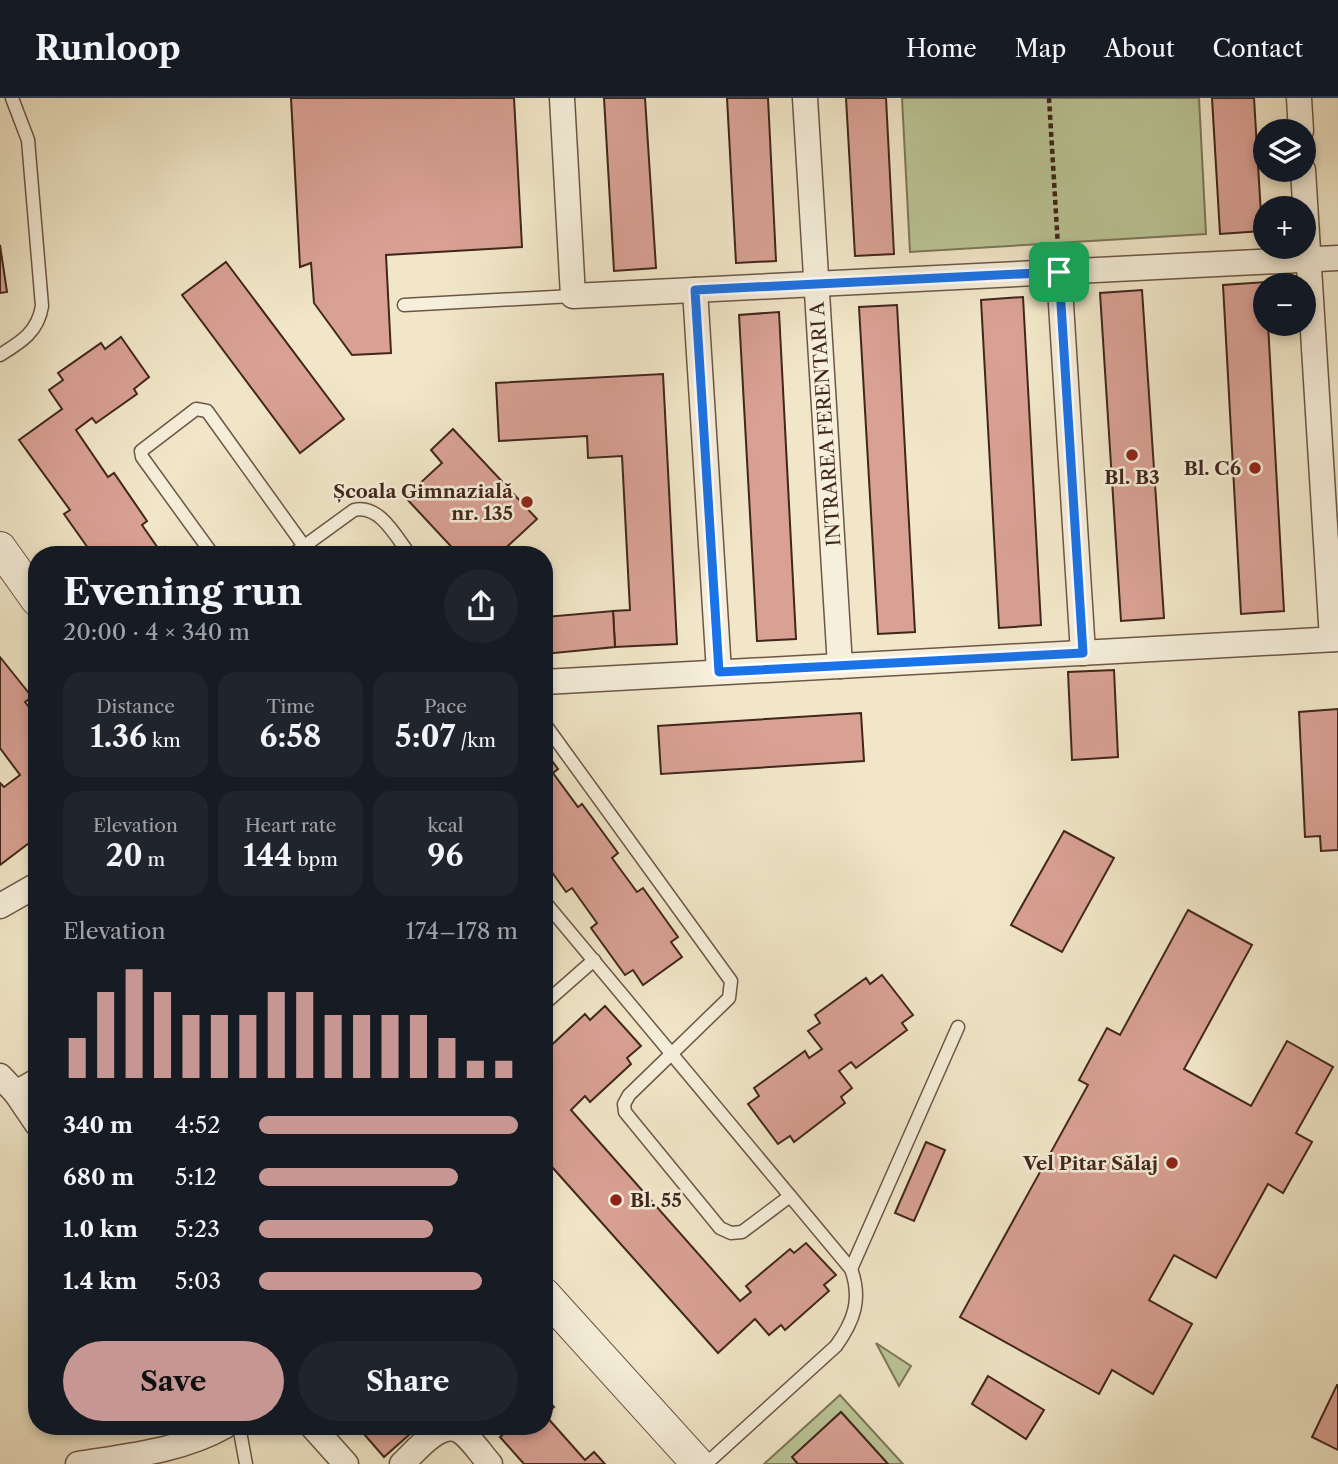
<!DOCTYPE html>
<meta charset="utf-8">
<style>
:root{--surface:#171b24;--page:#20242c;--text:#f1f3f6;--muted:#9ea1a6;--line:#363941;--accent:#c59692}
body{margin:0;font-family:"Libre Caslon Text",serif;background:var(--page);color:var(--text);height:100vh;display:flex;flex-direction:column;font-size:26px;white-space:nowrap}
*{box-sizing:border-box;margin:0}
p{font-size:23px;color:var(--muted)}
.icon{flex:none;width:38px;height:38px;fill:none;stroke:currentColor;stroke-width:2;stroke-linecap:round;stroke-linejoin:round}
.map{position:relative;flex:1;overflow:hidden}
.panel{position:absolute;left:28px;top:448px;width:525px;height:889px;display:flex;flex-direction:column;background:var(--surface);border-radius:28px;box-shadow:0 4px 10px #0003}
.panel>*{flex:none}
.tools{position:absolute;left:1253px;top:21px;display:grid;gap:14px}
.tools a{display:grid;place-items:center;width:63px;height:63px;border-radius:50%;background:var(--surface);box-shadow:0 4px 10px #0003;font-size:35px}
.pin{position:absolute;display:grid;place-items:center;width:60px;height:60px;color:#fff;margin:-30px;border-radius:14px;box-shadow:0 4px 10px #0006}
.round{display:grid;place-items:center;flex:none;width:74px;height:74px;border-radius:37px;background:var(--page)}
.summary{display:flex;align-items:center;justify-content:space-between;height:119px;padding:0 35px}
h1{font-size:38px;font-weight:800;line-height:52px}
.figures{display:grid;grid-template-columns:repeat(3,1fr);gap:10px;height:119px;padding:7px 35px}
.figures div{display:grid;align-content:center;border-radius:18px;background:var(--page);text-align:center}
.figures b{font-size:30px;font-weight:800}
.figures small{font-size:19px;font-weight:400}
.figures p{font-size:19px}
.chart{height:196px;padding:14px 35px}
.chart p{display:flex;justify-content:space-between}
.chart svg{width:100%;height:126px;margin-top:7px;stroke:var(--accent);stroke-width:6}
.button{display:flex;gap:14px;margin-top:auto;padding:14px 35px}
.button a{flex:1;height:80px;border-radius:42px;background:var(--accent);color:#111;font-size:28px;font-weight:800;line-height:80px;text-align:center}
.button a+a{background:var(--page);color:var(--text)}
ul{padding:0 35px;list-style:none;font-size:23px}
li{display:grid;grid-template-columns:112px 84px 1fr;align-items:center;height:52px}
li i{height:18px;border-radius:9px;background:var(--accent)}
header{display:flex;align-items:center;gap:42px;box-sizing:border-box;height:98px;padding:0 35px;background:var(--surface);border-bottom:2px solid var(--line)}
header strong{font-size:33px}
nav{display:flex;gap:38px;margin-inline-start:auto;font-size:24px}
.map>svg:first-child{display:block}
.green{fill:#bac596;stroke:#7e7659;stroke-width:2}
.building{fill:#d9a194;stroke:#41261c;stroke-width:2}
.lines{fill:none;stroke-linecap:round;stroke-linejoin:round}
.service-casing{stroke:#6d5647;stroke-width:15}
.minor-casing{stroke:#6d5647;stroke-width:27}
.tertiary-casing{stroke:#6d5647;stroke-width:34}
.path{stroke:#41261c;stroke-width:4.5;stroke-dasharray:5 3.5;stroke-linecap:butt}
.service{stroke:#f6efdb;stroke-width:12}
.minor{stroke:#f6efdb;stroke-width:24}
.tertiary{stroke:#f6efdb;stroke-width:32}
.route-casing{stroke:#fff;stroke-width:14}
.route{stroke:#1a73e8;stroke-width:9}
.poi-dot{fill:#8f2418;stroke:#f6efdb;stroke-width:2.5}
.labels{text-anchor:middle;stroke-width:5;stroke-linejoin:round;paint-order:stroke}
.street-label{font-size:19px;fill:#41261c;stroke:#f6efdb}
.poi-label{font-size:19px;font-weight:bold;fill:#41261c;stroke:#f6efdb;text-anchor:end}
</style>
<header>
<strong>Runloop</strong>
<nav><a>Home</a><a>Map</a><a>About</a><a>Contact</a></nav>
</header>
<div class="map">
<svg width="1338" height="1366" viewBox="0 0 1338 1366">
<rect width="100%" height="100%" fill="#f1e7c8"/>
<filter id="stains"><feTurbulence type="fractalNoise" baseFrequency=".00286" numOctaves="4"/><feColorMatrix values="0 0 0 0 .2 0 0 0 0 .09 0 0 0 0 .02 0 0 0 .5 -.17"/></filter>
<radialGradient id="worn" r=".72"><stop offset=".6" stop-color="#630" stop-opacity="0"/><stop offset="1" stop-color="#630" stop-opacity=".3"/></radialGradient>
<!-- green -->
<g class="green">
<polygon points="902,0 1199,0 1206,136 910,154"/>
<polygon points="876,1245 911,1268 899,1288"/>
<polygon points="840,1297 903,1366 888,1366 841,1314 792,1359 798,1366 764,1366"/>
</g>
<!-- building -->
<g class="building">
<polygon points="291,0 514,0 522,149 386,157 391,255 352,257 314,205 311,165 300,169"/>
<polygon points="604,0 645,0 656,170 614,173"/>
<polygon points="727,0 768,0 776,163 736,165"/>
<polygon points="846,0 886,0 894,156 855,158"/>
<polygon points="1212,0 1254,0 1262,133 1220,136"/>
<polygon points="0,147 7,194 0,195"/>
<polygon points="226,164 344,321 300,355 182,197"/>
<polygon points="1266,184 1265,226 1268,226 1284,513 1241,516 1223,187"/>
<polygon points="1142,192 1164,520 1121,523 1100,195"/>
<polygon points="1023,199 1041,527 999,530 981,202"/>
<polygon points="897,207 915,534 878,536 859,209"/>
<polygon points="779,214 796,541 757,543 739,217"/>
<polygon points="121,239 149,279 134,291 137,296 96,325 92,320 76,332 108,379 114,375 147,423 142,427 160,453 165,449 171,457 93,457 64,416 70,412 19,342 62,311 49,292 63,282 58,275 101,245 105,251"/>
<polygon points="663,276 677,546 615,549 613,513 630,512 622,358 588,360 587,338 499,343 496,285"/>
<polygon points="453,331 537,421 498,457 459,457 405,399 442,365 431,352"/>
<polygon points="544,506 546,519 613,513 615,549 544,556"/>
<polygon points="0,559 32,599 25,604 37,619 37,739 0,767 0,685 4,689 20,677 0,650"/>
<polygon points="1114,572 1118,659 1072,662 1068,574"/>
<polygon points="1338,611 1338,752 1321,753 1320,738 1305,739 1299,614"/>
<polygon points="861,615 864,663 661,676 658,628"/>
<polygon points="544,652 558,671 553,675 578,709 582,706 618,755 612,760 637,794 643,790 678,839 671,844 682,859 643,887 633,872 625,877 591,830 597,825 572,790 566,794 544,763"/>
<polygon points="1064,733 1114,760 1062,854 1011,827"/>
<polygon points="1188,812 1252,847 1184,971 1251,1008 1287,943 1333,969 1296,1035 1312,1044 1283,1095 1268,1086 1216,1180 1174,1157 1149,1202 1192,1226 1153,1296 1112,1272 1099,1296 960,1219 1088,987 1079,982 1107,930 1120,937"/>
<polygon points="882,877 913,917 902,925 907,932 856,970 851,964 839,973 852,990 841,999 845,1005 794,1044 790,1038 778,1046 748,1006 759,998 754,990 805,953 809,960 822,951 808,933 820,925 815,917 866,880 870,886"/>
<polygon points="605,908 641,948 627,960 631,966 590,1004 585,998 571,1012 740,1203 751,1194 746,1188 790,1151 794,1155 806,1145 836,1177 824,1187 829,1193 785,1232 781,1227 769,1237 755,1221 718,1255 544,1060 544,996 550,991 544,985 544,965 549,961 544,954 585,916 590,922"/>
<polygon points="926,1044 945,1052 914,1123 895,1115"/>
<polygon points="988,1278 1044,1312 1026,1341 972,1306"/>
<polygon points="1337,1287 1338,1287 1338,1352 1312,1339"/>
<polygon points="544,1299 554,1309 545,1317 585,1362 594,1354 605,1366 524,1366 500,1339 507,1333 502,1328 544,1328"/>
<polygon points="841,1314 888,1366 798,1366 792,1359"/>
<polygon points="357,1328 419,1328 384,1359"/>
</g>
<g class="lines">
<defs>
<g id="service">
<polyline points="404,207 573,198"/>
<path d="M0,257c21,-13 38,-23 42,-49l-14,-166 -16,-42"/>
<polyline points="213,457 142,359 141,353 196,311 207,313 304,448"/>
<path d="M292,457l62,-45c26,-6 42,27 56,45"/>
<polyline points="544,625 731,883 729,900 629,997 624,1006 625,1014 720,1130 731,1135 742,1134 790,1098"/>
<path d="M544,803l307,368c11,30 3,52 -15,77l-130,118"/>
<polyline points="544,906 594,862"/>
<polyline points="851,1171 958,929"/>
<polyline points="239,1328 246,1366"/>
</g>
<g id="minor">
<polyline points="562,0 573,198 1338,160"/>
<polyline points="805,0 840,568"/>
<polyline points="1299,0 1301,33"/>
<polyline points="1303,72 1332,541"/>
<polyline points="1059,174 1083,555"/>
<polyline points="695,192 719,574"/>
<polyline points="544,584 1338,541"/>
<polyline points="0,808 37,787"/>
<polyline points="0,978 16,995 37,1026"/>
<polyline points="16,995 37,983"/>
<polyline points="312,1328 346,1366"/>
<path d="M78,1366c49,-8 103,-13 147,-38"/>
<path d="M402,1366c13,-12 38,-45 58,-33 11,7 21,23 30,33"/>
</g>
<g id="tertiary">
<polyline points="0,450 37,502"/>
<polyline points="544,1196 698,1366"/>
</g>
</defs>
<!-- service casing -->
<use href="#service" class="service-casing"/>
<!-- minor casing -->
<use href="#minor" class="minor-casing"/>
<!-- tertiary casing -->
<use href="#tertiary" class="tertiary-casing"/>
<!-- path -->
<polyline class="path" points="1049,0 1058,149"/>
<!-- service -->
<use href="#service" class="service"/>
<!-- minor -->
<use href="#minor" class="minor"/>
<!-- tertiary -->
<use href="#tertiary" class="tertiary"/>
</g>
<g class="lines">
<defs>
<polygon id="route" points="1059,174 1083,555 719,574 695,192"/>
</defs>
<!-- route casing -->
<use href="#route" class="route-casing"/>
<!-- route -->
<use href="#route" class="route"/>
</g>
<!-- markers -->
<g class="poi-dot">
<circle cx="1132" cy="357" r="7"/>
<circle cx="1255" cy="370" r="7"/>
<circle cx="527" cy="404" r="7"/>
<circle cx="1172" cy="1065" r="7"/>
<circle cx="616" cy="1102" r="7"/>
</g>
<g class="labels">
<!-- street labels -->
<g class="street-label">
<text transform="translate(825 326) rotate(-94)" y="7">INTRAREA FERENTARI A</text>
</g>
<!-- poi labels -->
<g class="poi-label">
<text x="1241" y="377">Bl. C6</text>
<text x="1132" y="386" text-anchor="middle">Bl. B3</text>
<text x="513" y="400">Școala Gimnazială<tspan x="513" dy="22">nr. 135</tspan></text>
<text x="1158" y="1072">Vel Pitar Sălaj</text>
<text x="630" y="1109" text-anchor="start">Bl. 55</text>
</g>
</g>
<rect width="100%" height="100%" filter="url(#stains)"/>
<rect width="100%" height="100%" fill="url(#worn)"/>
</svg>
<div class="tools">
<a><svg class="icon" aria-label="layers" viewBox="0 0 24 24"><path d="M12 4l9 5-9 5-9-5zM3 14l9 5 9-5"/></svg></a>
<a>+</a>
<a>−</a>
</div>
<div class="pin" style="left:1059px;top:174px;background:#1e9e55"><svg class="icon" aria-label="arrive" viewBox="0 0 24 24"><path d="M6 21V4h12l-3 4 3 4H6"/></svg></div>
<section class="panel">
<div class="summary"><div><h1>Evening run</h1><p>20:00 · 4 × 340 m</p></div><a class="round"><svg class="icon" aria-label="share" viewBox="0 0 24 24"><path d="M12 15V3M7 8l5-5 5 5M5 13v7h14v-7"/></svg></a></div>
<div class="figures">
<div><p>Distance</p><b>1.36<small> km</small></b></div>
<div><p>Time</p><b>6:58</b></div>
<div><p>Pace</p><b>5:07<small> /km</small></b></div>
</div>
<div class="figures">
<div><p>Elevation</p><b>20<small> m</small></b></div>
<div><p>Heart rate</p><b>144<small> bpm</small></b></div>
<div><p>kcal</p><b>96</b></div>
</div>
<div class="chart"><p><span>Elevation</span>174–178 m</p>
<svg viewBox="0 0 160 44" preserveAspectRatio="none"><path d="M5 44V30M15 44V14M25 44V6M35 44V14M45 44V22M55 44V22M65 44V22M75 44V14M85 44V14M95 44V22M105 44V22M115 44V22M125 44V22M135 44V30M145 44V38M155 44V38"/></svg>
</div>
<ul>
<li><b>340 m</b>4:52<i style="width:100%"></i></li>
<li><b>680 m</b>5:12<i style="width:77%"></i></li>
<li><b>1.0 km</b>5:23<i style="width:67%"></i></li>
<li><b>1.4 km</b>5:03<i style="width:86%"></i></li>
</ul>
<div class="button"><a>Save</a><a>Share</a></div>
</section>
</div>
